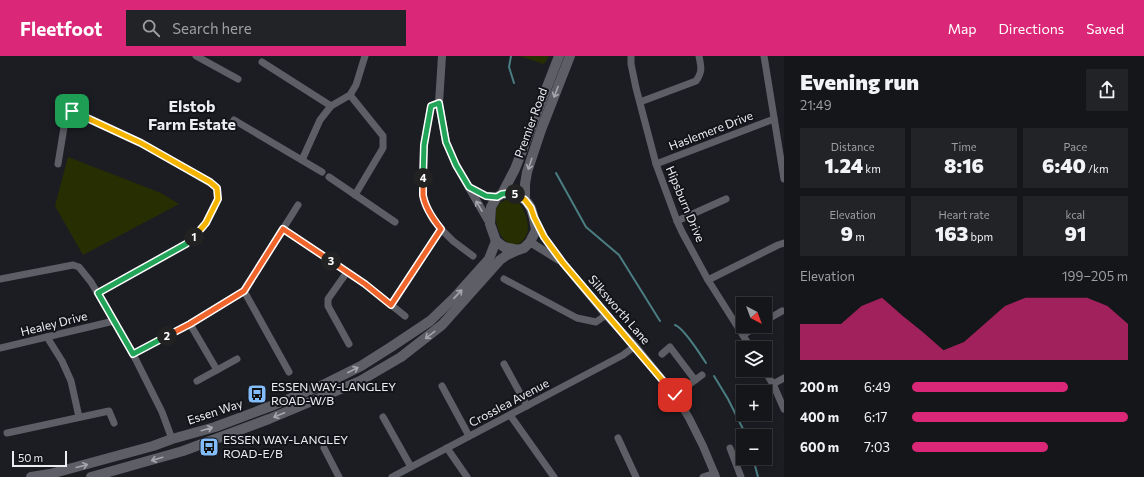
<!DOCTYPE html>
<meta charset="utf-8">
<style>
:root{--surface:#15161a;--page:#222327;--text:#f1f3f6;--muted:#9d9fa2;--line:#343539;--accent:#db2777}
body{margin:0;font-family:Commissioner,sans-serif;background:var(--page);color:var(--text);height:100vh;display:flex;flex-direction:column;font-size:15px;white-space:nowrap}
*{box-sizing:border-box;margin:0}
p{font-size:13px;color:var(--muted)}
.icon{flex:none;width:22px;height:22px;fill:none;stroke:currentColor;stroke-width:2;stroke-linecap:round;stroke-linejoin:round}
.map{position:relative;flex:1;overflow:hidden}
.panel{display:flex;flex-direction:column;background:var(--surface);width:360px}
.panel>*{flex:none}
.needle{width:26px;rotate:139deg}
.controls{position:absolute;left:736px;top:241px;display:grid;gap:8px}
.controls a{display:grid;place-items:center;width:36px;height:36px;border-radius:0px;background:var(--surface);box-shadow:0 2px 6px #0003,0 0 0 1px var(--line);font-size:20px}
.scale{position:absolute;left:12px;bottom:10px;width:55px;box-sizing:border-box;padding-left:4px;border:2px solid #ecedf1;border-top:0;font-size:11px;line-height:14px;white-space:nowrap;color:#ecedf1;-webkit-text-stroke:3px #13141a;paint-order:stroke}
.pin{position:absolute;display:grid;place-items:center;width:34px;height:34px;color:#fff;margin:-17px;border-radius:8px;box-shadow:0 2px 6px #0006}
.km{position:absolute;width:20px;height:20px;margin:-10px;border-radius:50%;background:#222;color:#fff;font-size:11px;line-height:20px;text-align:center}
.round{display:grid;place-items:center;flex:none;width:42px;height:42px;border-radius:0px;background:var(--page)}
.headline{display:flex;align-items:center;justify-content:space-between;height:68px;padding:0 16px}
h1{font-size:22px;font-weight:800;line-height:30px}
.stats{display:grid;grid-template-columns:repeat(3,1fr);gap:6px;height:68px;padding:4px 16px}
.stats div{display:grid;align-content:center;border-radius:0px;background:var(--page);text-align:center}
.stats b{font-size:20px;font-weight:800}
.stats small{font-size:11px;font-weight:400}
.stats p{font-size:11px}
.chart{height:112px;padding:8px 16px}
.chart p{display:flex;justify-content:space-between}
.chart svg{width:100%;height:72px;margin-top:4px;fill:var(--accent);opacity:.7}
ul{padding:0 16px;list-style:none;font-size:13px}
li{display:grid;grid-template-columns:64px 48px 1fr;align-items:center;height:30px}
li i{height:10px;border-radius:5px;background:var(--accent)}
header{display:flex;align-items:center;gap:24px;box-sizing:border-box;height:56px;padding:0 20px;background:var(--accent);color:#fff}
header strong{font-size:19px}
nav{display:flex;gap:22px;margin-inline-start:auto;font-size:14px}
.search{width:280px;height:36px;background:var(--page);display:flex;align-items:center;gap:10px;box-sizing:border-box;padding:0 14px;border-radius:0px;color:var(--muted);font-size:15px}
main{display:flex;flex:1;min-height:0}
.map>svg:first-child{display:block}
.green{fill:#272f02}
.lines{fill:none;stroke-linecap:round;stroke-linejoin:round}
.stream{stroke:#4a7e82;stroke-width:2}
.minor{stroke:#5e5f66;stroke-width:7}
.tertiary{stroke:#5e5f66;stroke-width:8}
.secondary{stroke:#5e5f66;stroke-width:10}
.oneway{stroke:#a5a6ac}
.split-1-casing{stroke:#fff;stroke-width:8}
.split-2-casing{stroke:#fff;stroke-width:8}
.split-3-casing{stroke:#fff;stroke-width:8}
.split-4-casing{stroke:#fff;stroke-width:8}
.split-5-casing{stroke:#fff;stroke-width:8}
.split-6-casing{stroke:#fff;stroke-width:8}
.split-1{stroke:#f5b400;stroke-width:5}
.split-2{stroke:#22a559;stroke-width:5}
.split-3{stroke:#f0652b;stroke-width:5}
.split-4{stroke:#f0652b;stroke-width:5}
.split-5{stroke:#22a559;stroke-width:5}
.split-6{stroke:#f5b400;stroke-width:5}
.labels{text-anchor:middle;stroke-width:4;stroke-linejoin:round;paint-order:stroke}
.street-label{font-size:12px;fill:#ecedf1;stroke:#13141a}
.poi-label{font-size:12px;fill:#ecedf1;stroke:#13141a;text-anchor:start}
.district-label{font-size:16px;font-weight:bold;fill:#ecedf1;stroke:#13141a}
</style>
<header>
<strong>Fleetfoot</strong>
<div class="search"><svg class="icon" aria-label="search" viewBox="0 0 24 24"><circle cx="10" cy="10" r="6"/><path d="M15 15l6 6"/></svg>Search here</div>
<nav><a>Map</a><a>Directions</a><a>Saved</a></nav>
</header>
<main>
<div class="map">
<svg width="784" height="421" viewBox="0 0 784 421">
<rect width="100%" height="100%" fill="#1c1d23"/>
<!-- green -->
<g class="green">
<polygon points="519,0 549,0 544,8"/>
<polygon points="68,101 161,137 179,148 83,199 55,150"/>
<path d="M510,143l8,2c10,14 17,35 -2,44 -3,-1 -7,-1 -9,-3 -9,-6 -14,-25 -10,-35 3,-5 8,-7 13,-8z"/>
</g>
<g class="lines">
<!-- stream -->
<g class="stream">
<polyline points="511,0 509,11 514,27"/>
<polyline points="556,117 586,171 619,199 660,265"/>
<path d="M675,269c9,3 25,29 31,38"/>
<polyline points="714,320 728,343 744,375 746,380"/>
<polyline points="753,402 758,421"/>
</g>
<!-- minor -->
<g class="minor">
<polyline points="196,0 238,23"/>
<polyline points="631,0 631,8 636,32 656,108 677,165 682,176 708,224 751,292"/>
<polyline points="764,0 784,123"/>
<polyline points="262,6 331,50"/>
<polyline points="350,39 383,80 383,92 355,139"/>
<path d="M640,46l56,-21c7,-10 5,-14 3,-25"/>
<polyline points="439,47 431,50 424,89 423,139 426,149 433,164 441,173 453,185 473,200"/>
<polyline points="234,64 322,116"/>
<polyline points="302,104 320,64 331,50 350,39 356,29 365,0"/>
<polyline points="58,108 66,59 72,55 141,87 210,127 217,132 218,143 206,167 195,180 186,188 98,237"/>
<polyline points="656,108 774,63"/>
<polyline points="329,121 395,166"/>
<polyline points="677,165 726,143"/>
<polyline points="283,173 365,228 405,260"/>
<polyline points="347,216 328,243 328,250 349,288"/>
<polyline points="0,223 73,209 79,211 91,226 111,260 136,304 162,356 172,383"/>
<polyline points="504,223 577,262 596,266 606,259"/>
<polyline points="708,224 778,189 784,187"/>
<polyline points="244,235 289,316"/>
<polyline points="391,249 441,173"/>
<polyline points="765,265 782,255"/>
<polyline points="190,268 217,314"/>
<polyline points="743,279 757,270"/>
<polyline points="47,281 62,305 71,325 79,361"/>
<polyline points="0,292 114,265"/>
<polyline points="133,298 190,268 244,235 298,149"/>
<polyline points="662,298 670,291 695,324"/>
<polyline points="504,308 527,350"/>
<polyline points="764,314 773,328 784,353"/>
<polyline points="197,325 237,303"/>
<polyline points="773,328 784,322"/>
<polyline points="442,330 469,380"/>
<polyline points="675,339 702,319"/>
<polyline points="510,359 554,421"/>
<polyline points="383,361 411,411"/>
<polyline points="7,377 109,355 114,367"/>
<polyline points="618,382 636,421"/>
<polyline points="324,392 339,421"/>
<polyline points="447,392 467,421"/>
<polyline points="730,392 741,421"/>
<polyline points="392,421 623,299 635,290"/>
<polyline points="703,421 715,417"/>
</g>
<!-- tertiary -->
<g class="tertiary">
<polyline points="442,0 439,47 446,86 456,109 490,168"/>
<polyline points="469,131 486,140 497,141"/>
<polyline points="536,165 544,181 563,207 606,259 635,290 675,339 689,362 703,390 716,421"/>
<polyline points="530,186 559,204"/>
</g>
<!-- secondary -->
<g class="secondary">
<path d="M511,137c20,5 22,18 25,37l-6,12 -6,6 -6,2 -14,-3 -8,-6 -6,-17 1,-17 6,-10 5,-3z"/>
<polyline points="502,138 515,113 559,0"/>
<polyline points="525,144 525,128 527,116 541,74 570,0"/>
<polyline points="31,421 50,418 153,390 172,383 215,371 274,349 325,328 361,310 391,291 430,265 454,242 489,203 496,185"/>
<polyline points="91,421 183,395 269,363 360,325 401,301 442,269 500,204 507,199 518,194"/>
</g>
</g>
<!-- one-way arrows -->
<defs><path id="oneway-shaft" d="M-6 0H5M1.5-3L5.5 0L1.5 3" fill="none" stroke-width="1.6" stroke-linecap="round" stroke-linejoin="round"/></defs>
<g class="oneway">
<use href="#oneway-shaft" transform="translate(556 36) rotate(111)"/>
<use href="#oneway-shaft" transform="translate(530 108) rotate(108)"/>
<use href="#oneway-shaft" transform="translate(479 150) rotate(-120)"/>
<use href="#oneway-shaft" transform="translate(458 238) rotate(-47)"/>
<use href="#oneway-shaft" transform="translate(430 279) rotate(142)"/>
<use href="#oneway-shaft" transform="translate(353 314) rotate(-27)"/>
<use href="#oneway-shaft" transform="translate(279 359) rotate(157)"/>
<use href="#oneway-shaft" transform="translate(207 373) rotate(-16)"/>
<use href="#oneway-shaft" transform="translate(157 403) rotate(164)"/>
<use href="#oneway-shaft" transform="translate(82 410) rotate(-15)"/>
</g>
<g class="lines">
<defs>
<polyline id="split-1" points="72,55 141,87 210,126 217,132 218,143 206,167 194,181"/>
<polyline id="split-2" points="167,280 133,298 98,237 186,188 194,181"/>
<polyline id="split-3" points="167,280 190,268 244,235 283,173 331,205"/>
<path id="split-4" d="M331,205l34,23 26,21 50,-76c-8,-10 -16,-21 -18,-34 0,-6 0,-11 0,-17"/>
<polyline id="split-5" points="423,122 424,89 431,50 439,47 446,86 456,109 469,131 486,140 497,141 502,138 511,137 515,138"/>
<polyline id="split-6" points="515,138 525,144 531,152 534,161 544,181 563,207 675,339"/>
</defs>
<!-- split-1 casing -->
<use href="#split-1" class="split-1-casing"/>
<!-- split-2 casing -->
<use href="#split-2" class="split-2-casing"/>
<!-- split-3 casing -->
<use href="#split-3" class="split-3-casing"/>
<!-- split-4 casing -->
<use href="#split-4" class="split-4-casing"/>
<!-- split-5 casing -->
<use href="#split-5" class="split-5-casing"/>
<!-- split-6 casing -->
<use href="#split-6" class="split-6-casing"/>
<!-- split-1 -->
<use href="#split-1" class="split-1"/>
<!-- split-2 -->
<use href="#split-2" class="split-2"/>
<!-- split-3 -->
<use href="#split-3" class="split-3"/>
<!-- split-4 -->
<use href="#split-4" class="split-4"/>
<!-- split-5 -->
<use href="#split-5" class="split-5"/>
<!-- split-6 -->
<use href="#split-6" class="split-6"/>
</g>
<!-- icons -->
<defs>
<symbol id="bus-square" viewBox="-11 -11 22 22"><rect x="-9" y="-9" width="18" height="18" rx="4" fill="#82bcfa" stroke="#13141a"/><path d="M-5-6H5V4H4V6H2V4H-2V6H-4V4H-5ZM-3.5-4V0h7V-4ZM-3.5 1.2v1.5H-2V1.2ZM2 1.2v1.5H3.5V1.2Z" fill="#111"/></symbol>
</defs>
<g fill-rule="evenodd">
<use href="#bus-square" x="246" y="327" width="22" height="22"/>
<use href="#bus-square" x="198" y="380" width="22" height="22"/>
</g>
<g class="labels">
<!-- street labels -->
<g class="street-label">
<text transform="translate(531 67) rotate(-70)" y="4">Premier Road</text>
<text transform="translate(711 75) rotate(-21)" y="4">Haslemere Drive</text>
<text transform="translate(685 148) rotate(67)" y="4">Hipsburn Drive</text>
<text transform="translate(619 254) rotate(49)" y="4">Silksworth Lane</text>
<text transform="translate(54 268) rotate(-14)" y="4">Healey Drive</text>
<text transform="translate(509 347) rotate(-28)" y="4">Crosslea Avenue</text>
<text transform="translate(215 356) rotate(-18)" y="4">Essen Way</text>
</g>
<!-- poi labels -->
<g class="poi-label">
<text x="271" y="335">ESSEN WAY-LANGLEY<tspan x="271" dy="14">ROAD-W/B</tspan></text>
<text x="223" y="388">ESSEN WAY-LANGLEY<tspan x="223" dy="14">ROAD-E/B</tspan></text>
</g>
<!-- district labels -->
<g class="district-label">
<text x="192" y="56">Elstob<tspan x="192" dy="18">Farm Estate</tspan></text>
</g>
</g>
</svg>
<div class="controls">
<a><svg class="needle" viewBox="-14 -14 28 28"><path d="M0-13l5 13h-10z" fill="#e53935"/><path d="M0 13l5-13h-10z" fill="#9d9fa2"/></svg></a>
<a><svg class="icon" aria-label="layers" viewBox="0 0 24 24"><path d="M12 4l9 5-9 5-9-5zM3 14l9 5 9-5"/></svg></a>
<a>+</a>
<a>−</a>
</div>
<div class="scale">50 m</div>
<div class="pin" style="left:72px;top:55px;background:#1e9e55"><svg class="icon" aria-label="arrive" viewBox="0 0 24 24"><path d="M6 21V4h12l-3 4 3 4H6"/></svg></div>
<div class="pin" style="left:675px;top:339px;background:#d93025"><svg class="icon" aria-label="check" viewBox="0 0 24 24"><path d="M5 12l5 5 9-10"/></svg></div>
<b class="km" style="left:194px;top:181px">1</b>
<b class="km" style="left:167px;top:280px">2</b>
<b class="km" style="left:331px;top:205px">3</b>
<b class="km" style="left:423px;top:122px">4</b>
<b class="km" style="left:515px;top:138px">5</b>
</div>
<section class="panel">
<div class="headline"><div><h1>Evening run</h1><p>21:49</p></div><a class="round"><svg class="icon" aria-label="share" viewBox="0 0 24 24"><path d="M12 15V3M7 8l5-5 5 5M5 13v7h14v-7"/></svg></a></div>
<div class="stats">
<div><p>Distance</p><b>1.24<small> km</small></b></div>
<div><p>Time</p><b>8:16</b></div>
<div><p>Pace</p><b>6:40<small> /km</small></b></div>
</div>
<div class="stats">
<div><p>Elevation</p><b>9<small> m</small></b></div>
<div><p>Heart rate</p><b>163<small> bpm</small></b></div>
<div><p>kcal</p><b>91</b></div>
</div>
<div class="chart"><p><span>Elevation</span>199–205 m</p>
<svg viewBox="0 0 160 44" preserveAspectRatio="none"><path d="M0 44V22L10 22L20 22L30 11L40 6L50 17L60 27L70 38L80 33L90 22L100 11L110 6L120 6L130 6L140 6L150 11L160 22V44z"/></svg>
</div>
<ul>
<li><b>200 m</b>6:49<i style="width:72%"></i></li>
<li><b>400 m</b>6:17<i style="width:100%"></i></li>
<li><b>600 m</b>7:03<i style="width:63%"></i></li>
</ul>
</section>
</main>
